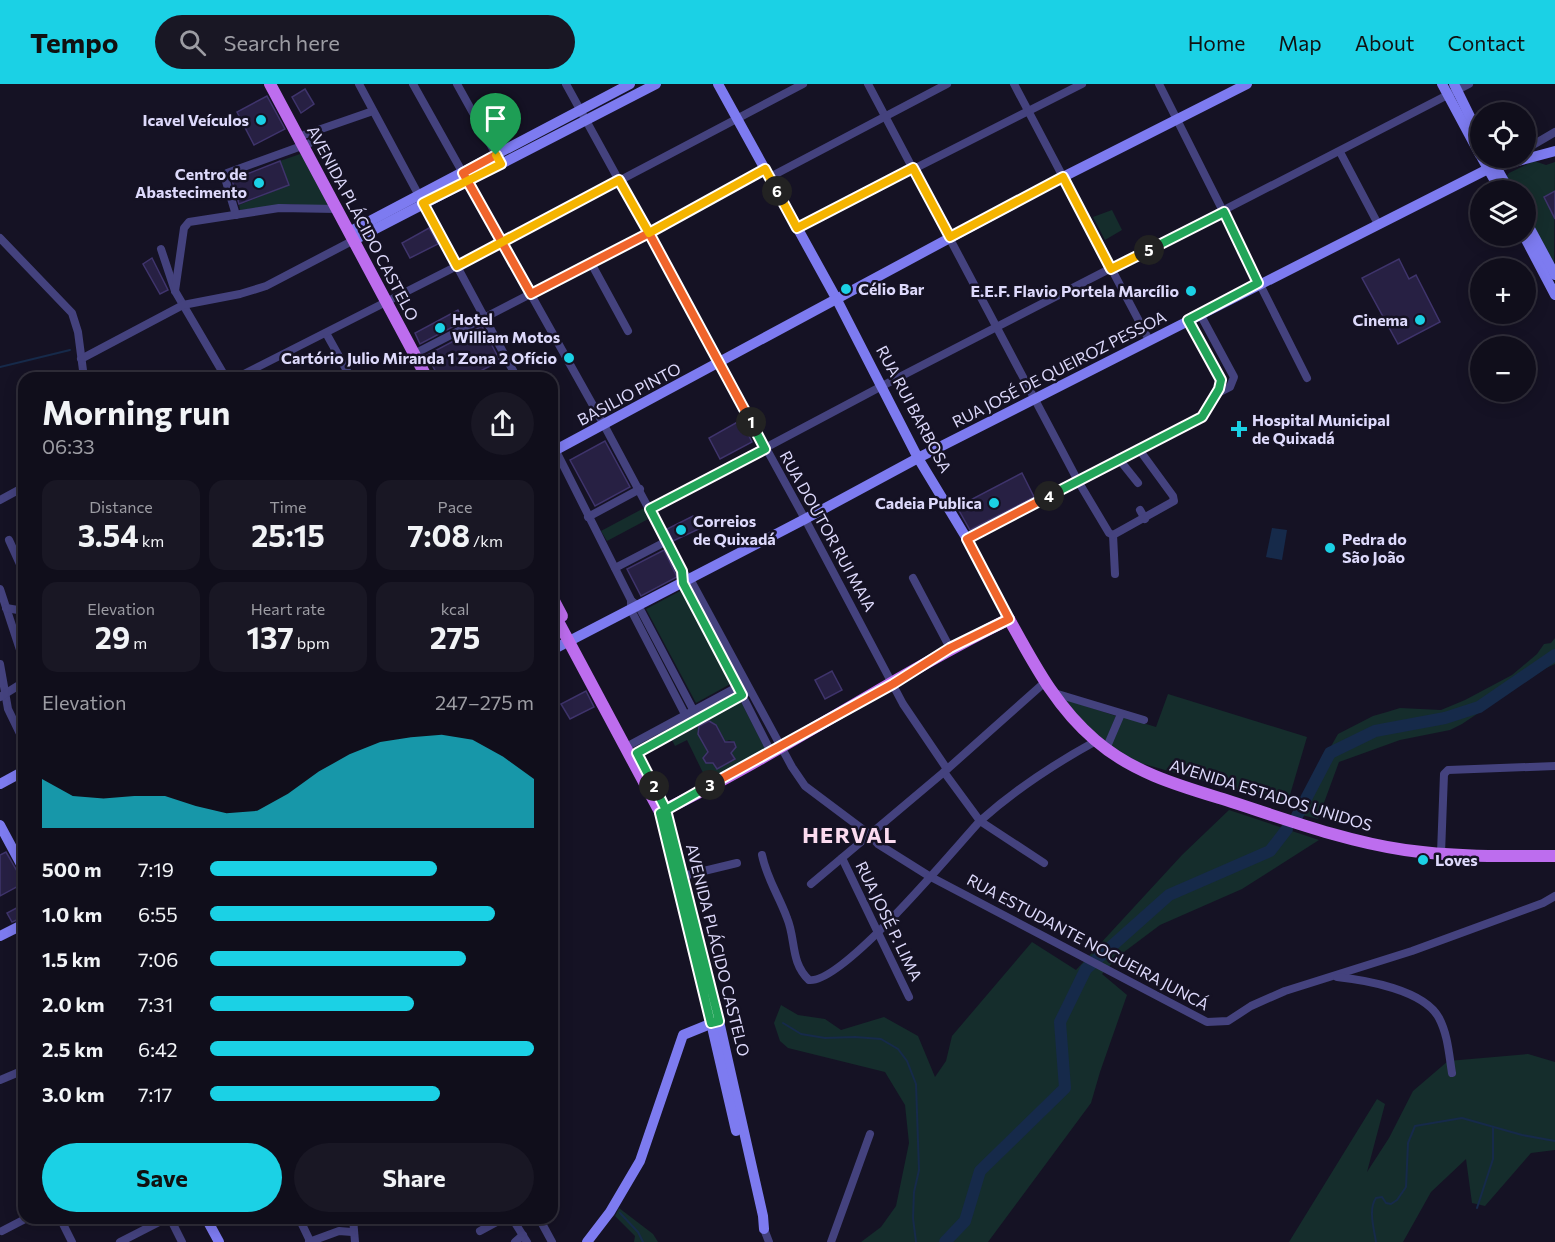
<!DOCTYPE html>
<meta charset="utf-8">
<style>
:root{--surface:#100e1b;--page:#191724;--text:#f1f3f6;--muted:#9c9ca3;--line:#302e3a;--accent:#1bd1e5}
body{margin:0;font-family:Commissioner,sans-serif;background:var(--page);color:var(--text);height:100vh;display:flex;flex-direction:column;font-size:22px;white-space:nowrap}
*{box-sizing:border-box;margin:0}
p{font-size:20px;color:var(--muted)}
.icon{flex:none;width:33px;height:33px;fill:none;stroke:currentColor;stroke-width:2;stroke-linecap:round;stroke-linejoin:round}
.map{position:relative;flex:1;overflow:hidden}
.panel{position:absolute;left:18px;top:288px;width:540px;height:852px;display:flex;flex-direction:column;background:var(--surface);border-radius:18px;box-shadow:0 3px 15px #0003,0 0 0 2px var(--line)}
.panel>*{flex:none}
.fabs{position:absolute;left:1470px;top:18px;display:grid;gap:12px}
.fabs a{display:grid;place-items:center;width:66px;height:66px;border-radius:50%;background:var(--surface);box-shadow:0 3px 15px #0003,0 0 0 2px var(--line);font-size:30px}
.pin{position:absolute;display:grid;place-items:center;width:51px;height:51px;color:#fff;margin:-62px -26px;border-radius:50% 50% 50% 0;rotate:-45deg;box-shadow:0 0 6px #0007}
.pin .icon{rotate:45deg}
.km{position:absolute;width:30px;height:30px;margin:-15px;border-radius:50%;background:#222;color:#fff;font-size:16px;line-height:30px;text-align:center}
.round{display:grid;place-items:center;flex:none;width:63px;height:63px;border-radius:32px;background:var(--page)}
.headline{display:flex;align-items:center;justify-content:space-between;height:102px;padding:0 24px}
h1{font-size:33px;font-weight:700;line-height:45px}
.figures{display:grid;grid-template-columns:repeat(3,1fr);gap:9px;height:102px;padding:6px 24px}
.figures div{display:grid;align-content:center;border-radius:15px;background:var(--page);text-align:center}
.figures b{font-size:30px;font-weight:700}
.figures small{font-size:16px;font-weight:400}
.figures p{font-size:16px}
.chart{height:168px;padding:12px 24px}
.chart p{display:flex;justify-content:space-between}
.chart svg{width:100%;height:108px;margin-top:6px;fill:var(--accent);opacity:.7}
.button{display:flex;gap:12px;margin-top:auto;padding:12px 24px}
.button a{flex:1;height:69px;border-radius:36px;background:var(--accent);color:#111;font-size:24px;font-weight:700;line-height:69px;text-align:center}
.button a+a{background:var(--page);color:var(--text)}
ul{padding:0 24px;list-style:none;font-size:20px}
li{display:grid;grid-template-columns:96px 72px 1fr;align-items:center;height:45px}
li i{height:15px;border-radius:8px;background:var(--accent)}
header{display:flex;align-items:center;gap:36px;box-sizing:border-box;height:84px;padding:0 30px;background:var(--accent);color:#111}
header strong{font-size:28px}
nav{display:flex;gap:33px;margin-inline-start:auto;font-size:21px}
.search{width:420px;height:54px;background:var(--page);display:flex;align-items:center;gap:15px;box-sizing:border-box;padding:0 21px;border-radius:33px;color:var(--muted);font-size:22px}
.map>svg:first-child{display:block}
.green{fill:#152d2c}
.water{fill:#162a4a}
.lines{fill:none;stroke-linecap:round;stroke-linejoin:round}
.stream{stroke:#162a4a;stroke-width:2}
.river{stroke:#162a4a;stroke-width:12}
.building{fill:#272043;stroke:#3f346c;stroke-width:1.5}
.street{stroke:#44427e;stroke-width:8}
.secondary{stroke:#7d7bf0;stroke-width:10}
.primary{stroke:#bd6dee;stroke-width:12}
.split-1-casing{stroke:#fff;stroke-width:12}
.split-2-casing{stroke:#fff;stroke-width:12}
.split-3-casing{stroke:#fff;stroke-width:12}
.split-4-casing{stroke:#fff;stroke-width:12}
.split-5-casing{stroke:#fff;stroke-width:12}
.split-6-casing{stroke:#fff;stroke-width:12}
.split-7-casing{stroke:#fff;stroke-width:12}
.split-1{stroke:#f0652b;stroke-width:8}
.split-2{stroke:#22a559;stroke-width:8}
.split-3{stroke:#22a559;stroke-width:8}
.split-4{stroke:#f0652b;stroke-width:8}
.split-5{stroke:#22a559;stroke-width:8}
.split-6{stroke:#f5b400;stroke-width:8}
.split-7{stroke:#f5b400;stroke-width:8}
.poi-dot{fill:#1bd1e5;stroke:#151224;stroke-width:2}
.labels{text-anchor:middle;stroke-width:5;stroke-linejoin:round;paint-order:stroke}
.poi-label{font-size:16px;font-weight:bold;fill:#ddd9fb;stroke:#151224;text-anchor:end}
.street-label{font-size:16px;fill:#ddd9fb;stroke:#151224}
.district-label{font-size:22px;font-weight:bold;letter-spacing:1.5px;fill:#fbdbef;stroke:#151224}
</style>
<header>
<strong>Tempo</strong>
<div class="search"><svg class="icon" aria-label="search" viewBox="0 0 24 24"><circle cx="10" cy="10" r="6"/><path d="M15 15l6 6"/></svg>Search here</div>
<nav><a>Home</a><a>Map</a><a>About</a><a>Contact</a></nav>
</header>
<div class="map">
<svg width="1555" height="1158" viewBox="0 0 1555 1158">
<rect width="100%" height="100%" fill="#151224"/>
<!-- green -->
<g class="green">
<polygon points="303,69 330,120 324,123 290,120 240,126 239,121 289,101 280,77"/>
<polygon points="1534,77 1546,81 1555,78 1554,181 1526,129 1526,106 1514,106 1506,93 1509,89"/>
<polygon points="1112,126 1122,146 1105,156 1093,133"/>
<polygon points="646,423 652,433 607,457 601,447"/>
<polygon points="682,506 732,599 696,619 646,525"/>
<polygon points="1555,554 1555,580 1546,584 1462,640 1450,646 1400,656 1339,678 1318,735 1293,729 1338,650 1373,632 1387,628 1400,624 1441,626 1465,616 1512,591 1537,570 1544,560 1551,559"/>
<polygon points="1168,610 1307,653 1287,721 1144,680 1143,682 1110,664 1123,633 1156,643"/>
<polygon points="1061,614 1116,632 1105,659 1077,635"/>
<polygon points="740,616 766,666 707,697 687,656 675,662 671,654 699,639 698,650 708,668 703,674 706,679 713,679 717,685 734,675 731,669 736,663 734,658 729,656 725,658 716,641 706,635"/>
<polygon points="1229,726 1319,756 1242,805 1160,841 1120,871 1102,890 1127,911 1100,988 1091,1019 988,1158 861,1158 881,1143 896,1122 909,1059 905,1021 885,988 788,964 780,957 774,939 781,921 798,931 825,935 841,946 884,933 918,952 935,993 946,977 952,952 1032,858 1076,886 1182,771"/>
<polygon points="1528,970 1555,978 1555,1066 1531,1069 1485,1122 1472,1119 1466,1075 1431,1108 1403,1158 1289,1158 1377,1015 1385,1020 1367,1088 1389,1054 1413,1007 1448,977"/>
<polygon points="619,1124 653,1150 658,1158 634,1158 635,1152 615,1132"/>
</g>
<!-- water -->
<polygon class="water" points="1272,444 1287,446 1282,476 1266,473"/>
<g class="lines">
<!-- stream -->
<g class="stream">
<polyline points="0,283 70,266"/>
<polyline points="783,939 801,950 825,954 855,953 881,955 898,965 907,977 916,1000 919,1086 914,1108 913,1134 916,1158"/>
<polyline points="1477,1124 1493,1075 1493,1043"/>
<polyline points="620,1129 638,1148 643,1158"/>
<path d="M1376,1158c-2,-13 -8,-33 0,-44l6,-1 4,6 5,1 6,-4 9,-13 2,-44 7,-17 47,-8 60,17 33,6"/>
</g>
<!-- river -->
<g class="river">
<polyline points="1297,732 1330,669 1375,647 1445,634 1479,623 1555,571"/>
<polyline points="945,1158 965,1137 980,1087 1065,1004 1060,938 1086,885 1169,811 1270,767 1287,745"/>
</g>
</g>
<!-- building -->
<g class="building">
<polygon points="305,5 314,20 301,29 292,13"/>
<polygon points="267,12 285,45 254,61 237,28"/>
<polygon points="280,77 289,101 239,120 232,96"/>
<polygon points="1555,107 1555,135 1544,113"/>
<polygon points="429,144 438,160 410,174 402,159"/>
<polygon points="152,174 168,206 160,210 143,180"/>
<polygon points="1399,175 1409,195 1416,191 1440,238 1398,260 1362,194"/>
<polygon points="458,226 464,237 420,260 415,249"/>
<polygon points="482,242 500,277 467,294 439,294 427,271"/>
<polygon points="741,336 752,358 720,375 709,354"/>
<polygon points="605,357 630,403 595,422 570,376"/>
<polygon points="1022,389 1034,413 970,446 957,423"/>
<polygon points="693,432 699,445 673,457 667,445"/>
<polygon points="664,466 677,493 641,512 627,485"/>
<polygon points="832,587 842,606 825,615 815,596"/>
<polygon points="586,607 594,623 570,635 561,620"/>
<polygon points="709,637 716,641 725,658 734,658 736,663 731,669 735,675 717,685 713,679 706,679 703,674 708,668 698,650 699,642"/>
<polygon points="6,768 24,799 0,812 0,771"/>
<polygon points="24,820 24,833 12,838 7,829"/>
</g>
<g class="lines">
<!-- street -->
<g class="street">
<polyline points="359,0 517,294"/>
<polyline points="413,0 604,341 682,487 690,495 792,683 805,702 869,750 878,760 929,792 1207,938 1228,937 1251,922 1285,907 1412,867 1543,819 1555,812"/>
<polyline points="457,0 498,74"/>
<polyline points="566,0 805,435 903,620 947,685"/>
<polyline points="868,0 1078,397 1109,449 1113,451 1115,490"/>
<polyline points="1014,0 1149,256"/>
<polyline points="1159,0 1307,294"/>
<polyline points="298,53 373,27"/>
<polyline points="1526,65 1555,48"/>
<polyline points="1340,68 1378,140"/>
<polyline points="770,93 947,0"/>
<polyline points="236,131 225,94 227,89 310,59"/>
<polyline points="797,144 1082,0"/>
<polyline points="0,154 72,229 78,248 84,294"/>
<polyline points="161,165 175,207 226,294"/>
<polyline points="591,179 628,247"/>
<polyline points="175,207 184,144 189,138 279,124 337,125"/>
<polyline points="1200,230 1234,293 1230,303 1216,310"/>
<polyline points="326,249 351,294"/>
<polyline points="414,270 649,149 765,85"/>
<polyline points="81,275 183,221 240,210 266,202 354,156"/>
<polyline points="236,294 457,182 803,0"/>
<polyline points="552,359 631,516 631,526 690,640"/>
<polyline points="1118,374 1138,399"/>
<polyline points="0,416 24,403"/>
<polyline points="650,425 882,302 1469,0"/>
<polyline points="1140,426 1145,435"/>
<polyline points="588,433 640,405"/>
<polyline points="1113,451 1174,417 1173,412 1138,364"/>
<polyline points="967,455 1202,333 1219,305 1221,296 1188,236"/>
<polyline points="9,456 24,489"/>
<polyline points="615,484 667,457"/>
<polyline points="913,494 950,564"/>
<polyline points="683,495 771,668"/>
<polyline points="0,505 24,578"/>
<polyline points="633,518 639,523 698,635"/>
<polyline points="6,524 24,527"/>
<polyline points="0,580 8,625 24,658"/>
<polyline points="1051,608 1144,636"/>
<polyline points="0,613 24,598"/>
<polyline points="626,663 741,601"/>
<polyline points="1106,665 1121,630"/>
<polyline points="631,673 746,609"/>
<polyline points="944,688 980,737 1044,779"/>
<polyline points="20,690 24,700"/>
<polyline points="1441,769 1444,690 1448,686 1555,682"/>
<path d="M762,771c5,24 17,41 25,63 9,21 3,44 22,62 33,5 145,-131 171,-159 36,-32 74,-57 116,-80"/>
<polyline points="842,774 909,913"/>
<polyline points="683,792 737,779"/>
<polyline points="811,800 944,688 1044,599"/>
<path d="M1337,893c29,3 87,13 102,41 9,17 10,37 13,55"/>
<polyline points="0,996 24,986"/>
<polyline points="60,1134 72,1158"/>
<polyline points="170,1134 182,1158"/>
<polyline points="299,1134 310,1157"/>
<polyline points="353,1134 355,1158"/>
<polyline points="512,1134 527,1158"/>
<polyline points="539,1134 552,1158"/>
<polyline points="764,1145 769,1158"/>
<polyline points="2,1147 27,1134"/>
<polyline points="480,1147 504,1134"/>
<polyline points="120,1158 167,1134"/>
<polyline points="309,1158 339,1147 352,1148"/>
<polyline points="515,1158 523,1151"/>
<polyline points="831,1158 870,1050"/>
</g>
<!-- secondary -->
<g class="secondary">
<polyline points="718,0 836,214 918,374 967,455 1009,535"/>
<polyline points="1442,0 1480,71"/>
<polyline points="1454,0 1480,53"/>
<polyline points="1482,74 1500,106"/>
<polyline points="1491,74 1509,106"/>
<polyline points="1526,137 1555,191"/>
<polyline points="349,148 630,0"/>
<polyline points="1524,152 1555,211"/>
<polyline points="354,156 656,0"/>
<polyline points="552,368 1063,93 1247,0"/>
<polyline points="552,566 805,435 918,374 1488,85 1555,67"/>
<polyline points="0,700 24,687"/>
<polyline points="666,726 719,937 763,1132 764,1145"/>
<polyline points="0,741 24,786"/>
<polyline points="0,852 24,840"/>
<polyline points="697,878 736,1047"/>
<polyline points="206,1134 219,1158"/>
<polyline points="587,1158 610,1128 640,1077 683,951 715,938"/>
</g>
<!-- primary -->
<g class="primary">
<polyline points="270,0 427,294"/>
<polyline points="552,513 562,532"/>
<path d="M552,526l108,202c120,-58 230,-134 349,-193 25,45 47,88 86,121 38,33 85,46 131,60 59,19 118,41 179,50 49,7 101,6 150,6"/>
</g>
</g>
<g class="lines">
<defs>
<polyline id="split-1" points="496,71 463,89 531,210 649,149 751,338"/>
<polyline id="split-2" points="654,702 637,669 742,611 683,499 682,487 650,425 765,365 751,338"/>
<polyline id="split-3" points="654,702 666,726 660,729 711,939 719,937 666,726 710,701"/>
<polyline id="split-4" points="710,701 893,600 950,564 1009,535 967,455 1049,412"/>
<polyline id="split-5" points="1049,412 1202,333 1219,305 1221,296 1188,236 1258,199 1224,128 1149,166"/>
<polyline id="split-6" points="777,107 797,144 913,84 950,153 1063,93 1111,185 1149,166"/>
<polyline id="split-7" points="496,71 501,80 423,119 457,182 619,96 649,149 765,85 777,107"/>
</defs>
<!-- split-1 casing -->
<use href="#split-1" class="split-1-casing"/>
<!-- split-2 casing -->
<use href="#split-2" class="split-2-casing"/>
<!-- split-3 casing -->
<use href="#split-3" class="split-3-casing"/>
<!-- split-4 casing -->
<use href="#split-4" class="split-4-casing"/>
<!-- split-5 casing -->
<use href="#split-5" class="split-5-casing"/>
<!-- split-6 casing -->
<use href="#split-6" class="split-6-casing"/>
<!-- split-7 casing -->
<use href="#split-7" class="split-7-casing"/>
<!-- split-1 -->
<use href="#split-1" class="split-1"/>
<!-- split-2 -->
<use href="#split-2" class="split-2"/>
<!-- split-3 -->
<use href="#split-3" class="split-3"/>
<!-- split-4 -->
<use href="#split-4" class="split-4"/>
<!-- split-5 -->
<use href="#split-5" class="split-5"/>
<!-- split-6 -->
<use href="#split-6" class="split-6"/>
<!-- split-7 -->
<use href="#split-7" class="split-7"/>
</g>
<!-- markers -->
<g class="poi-dot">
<circle cx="261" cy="36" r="6"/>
<circle cx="259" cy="99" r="6"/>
<circle cx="846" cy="205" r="6"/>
<circle cx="1191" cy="207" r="6"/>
<circle cx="1420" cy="236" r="6"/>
<circle cx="440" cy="244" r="6"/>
<circle cx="569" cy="274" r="6"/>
<path d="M1236 336h6v6h6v6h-6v6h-6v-6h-6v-6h6z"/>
<circle cx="994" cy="419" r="6"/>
<circle cx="681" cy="446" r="6"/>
<circle cx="1330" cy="464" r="6"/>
<circle cx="1423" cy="776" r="6"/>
</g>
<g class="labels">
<!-- poi labels -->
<g class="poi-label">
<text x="249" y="42">Icavel Veículos</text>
<text x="247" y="96">Centro de<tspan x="247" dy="18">Abastecimento</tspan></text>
<text x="858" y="211" text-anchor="start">Célio Bar</text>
<text x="1179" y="213">E.E.F. Flavio Portela Marcílio</text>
<text x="452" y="241" text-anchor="start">Hotel<tspan x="452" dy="18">William Motos</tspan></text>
<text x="1408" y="242">Cinema</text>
<text x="557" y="280">Cartório Julio Miranda 1 Zona 2 Ofício</text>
<text x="1252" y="342" text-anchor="start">Hospital Municipal<tspan x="1252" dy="18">de Quixadá</tspan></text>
<text x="982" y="425">Cadeia Publica</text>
<text x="693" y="443" text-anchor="start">Correios<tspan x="693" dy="18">de Quixadá</tspan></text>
<text x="1342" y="461" text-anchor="start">Pedra do<tspan x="1342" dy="18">São João</tspan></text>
<text x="1435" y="782" text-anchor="start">Loves</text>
</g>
<!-- street labels -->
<g class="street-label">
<text transform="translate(363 139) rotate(62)" y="6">AVENIDA PLÁCIDO CASTELO</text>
<text transform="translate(1059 285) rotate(-27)" y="6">RUA JOSÉ DE QUEIROZ PESSOA</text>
<text transform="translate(629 310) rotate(-28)" y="6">BASILIO PINTO</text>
<text transform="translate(914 325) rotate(62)" y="6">RUA RUI BARBOSA</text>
<text transform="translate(828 447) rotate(61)" y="6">RUA DOUTOR RUI MAIA</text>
<text transform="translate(1271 711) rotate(17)" y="6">AVENIDA ESTADOS UNIDOS</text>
<text transform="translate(889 837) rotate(64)" y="6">RUA JOSÉ P. LIMA</text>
<text transform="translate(1088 858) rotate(28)" y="6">RUA ESTUDANTE NOGUEIRA JUNCÁ</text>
<text transform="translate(718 866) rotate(76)" y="6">AVENIDA PLÁCIDO CASTELO</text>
</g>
<!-- district labels -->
<g class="district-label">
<text x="850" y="759">HERVAL</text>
</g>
</g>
</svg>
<div class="fabs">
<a><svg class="icon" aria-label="locate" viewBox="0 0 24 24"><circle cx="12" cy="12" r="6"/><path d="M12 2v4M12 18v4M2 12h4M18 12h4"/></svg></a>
<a><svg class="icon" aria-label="layers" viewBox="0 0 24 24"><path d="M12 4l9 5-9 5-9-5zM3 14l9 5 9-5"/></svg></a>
<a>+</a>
<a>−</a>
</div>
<div class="pin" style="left:496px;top:71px;background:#1e9e55"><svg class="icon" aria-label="arrive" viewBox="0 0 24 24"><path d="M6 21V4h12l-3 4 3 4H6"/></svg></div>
<b class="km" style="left:751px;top:338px">1</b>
<b class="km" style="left:654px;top:702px">2</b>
<b class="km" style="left:710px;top:701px">3</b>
<b class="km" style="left:1049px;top:412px">4</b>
<b class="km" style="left:1149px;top:166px">5</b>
<b class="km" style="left:777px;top:107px">6</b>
<section class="panel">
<div class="headline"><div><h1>Morning run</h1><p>06:33</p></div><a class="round"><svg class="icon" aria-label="share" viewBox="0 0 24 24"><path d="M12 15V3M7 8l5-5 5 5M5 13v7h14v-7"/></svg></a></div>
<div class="figures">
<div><p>Distance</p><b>3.54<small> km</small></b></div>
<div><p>Time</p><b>25:15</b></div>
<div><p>Pace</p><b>7:08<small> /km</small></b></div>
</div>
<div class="figures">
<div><p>Elevation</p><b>29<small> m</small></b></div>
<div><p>Heart rate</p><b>137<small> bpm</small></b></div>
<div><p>kcal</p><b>275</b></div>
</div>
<div class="chart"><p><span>Elevation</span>247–275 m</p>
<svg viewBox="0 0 160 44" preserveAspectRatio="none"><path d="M0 44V24L10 31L20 32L30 31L40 31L50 35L60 38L70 37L80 30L90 21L100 14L110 9L120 7L130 6L140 8L150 15L160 24V44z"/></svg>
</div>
<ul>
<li><b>500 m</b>7:19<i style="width:70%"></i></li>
<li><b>1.0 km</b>6:55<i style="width:88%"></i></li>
<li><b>1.5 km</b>7:06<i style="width:79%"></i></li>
<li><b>2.0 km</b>7:31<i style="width:63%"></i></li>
<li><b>2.5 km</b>6:42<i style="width:100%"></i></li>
<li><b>3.0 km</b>7:17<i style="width:71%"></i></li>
</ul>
<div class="button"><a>Save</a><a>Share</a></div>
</section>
</div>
